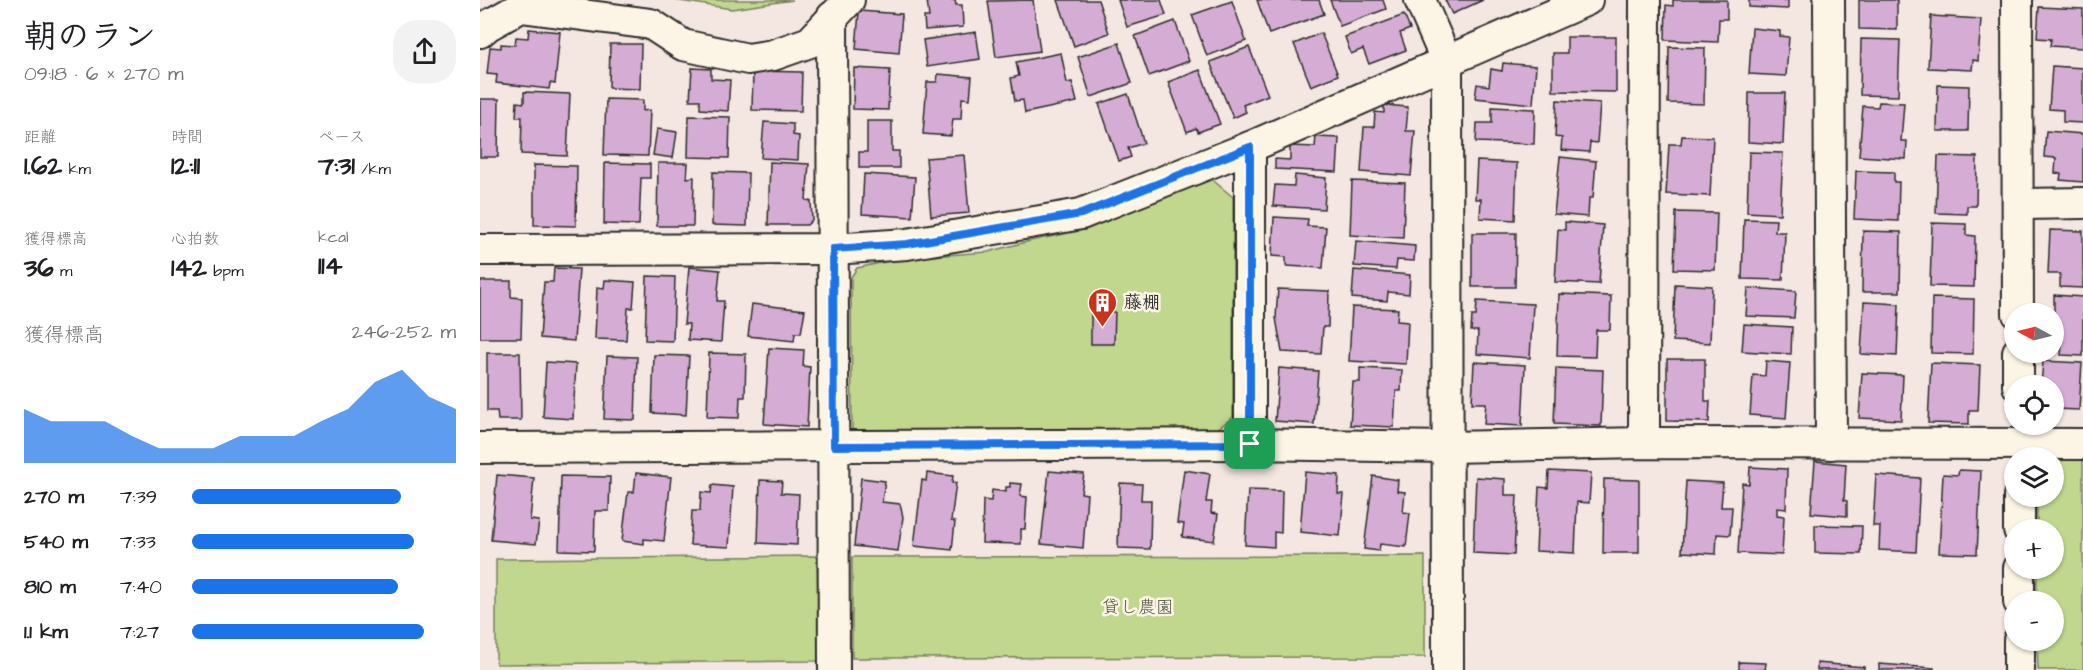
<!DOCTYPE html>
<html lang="ja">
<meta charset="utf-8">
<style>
:root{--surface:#fff;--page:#f2f2f2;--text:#202124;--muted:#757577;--accent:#1a73e8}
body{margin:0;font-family:"Architects Daughter","Klee One",sans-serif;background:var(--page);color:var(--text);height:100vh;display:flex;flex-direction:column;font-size:22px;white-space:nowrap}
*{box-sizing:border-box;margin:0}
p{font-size:20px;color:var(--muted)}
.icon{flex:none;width:33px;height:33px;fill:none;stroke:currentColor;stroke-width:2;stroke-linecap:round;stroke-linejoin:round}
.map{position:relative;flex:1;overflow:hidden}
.drawer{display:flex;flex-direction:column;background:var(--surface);width:480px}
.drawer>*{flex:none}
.needle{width:39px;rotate:277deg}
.buttons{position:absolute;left:1524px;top:303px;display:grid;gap:12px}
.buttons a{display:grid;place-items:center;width:60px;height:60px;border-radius:50%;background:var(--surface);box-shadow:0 2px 4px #0004;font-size:30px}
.pin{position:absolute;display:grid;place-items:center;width:51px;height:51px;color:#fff;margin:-26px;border-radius:12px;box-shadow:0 3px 9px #0006}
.round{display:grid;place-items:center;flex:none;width:63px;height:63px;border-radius:24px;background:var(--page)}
.overview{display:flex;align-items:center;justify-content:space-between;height:102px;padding:0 24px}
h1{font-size:33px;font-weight:800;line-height:45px}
.metrics{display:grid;grid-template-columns:repeat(3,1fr);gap:9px;height:102px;padding:6px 24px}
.metrics div{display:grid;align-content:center}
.metrics b{font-size:26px;font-weight:800}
.metrics small{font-size:16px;font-weight:400}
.metrics p{font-size:16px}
.chart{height:168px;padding:12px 24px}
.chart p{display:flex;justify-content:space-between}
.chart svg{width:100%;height:108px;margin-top:6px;fill:var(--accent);opacity:.7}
ul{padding:0 24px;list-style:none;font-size:20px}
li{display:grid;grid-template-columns:96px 72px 1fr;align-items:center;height:45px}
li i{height:15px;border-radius:8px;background:var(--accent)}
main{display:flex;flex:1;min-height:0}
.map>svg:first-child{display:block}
.green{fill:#c0d78d;stroke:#76815c;stroke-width:1.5}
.building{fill:#d5add4;stroke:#2b2b2b;stroke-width:1.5}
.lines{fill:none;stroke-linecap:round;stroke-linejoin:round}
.street-casing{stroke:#2b2b2b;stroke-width:34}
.street{stroke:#fcf5e5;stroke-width:30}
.route-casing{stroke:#fff;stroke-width:12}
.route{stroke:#1a73e8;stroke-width:8}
.labels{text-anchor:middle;stroke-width:5;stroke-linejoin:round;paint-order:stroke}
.poi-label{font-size:18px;font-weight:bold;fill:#2b2b2b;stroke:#fcf5e5;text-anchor:start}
.park-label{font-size:18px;fill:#505644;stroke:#fcf5e5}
</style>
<main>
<section class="drawer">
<div class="overview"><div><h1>朝のラン</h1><p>09:18 · 6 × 270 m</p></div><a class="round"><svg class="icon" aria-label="share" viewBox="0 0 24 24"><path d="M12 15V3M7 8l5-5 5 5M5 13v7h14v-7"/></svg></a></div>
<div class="metrics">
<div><p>距離</p><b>1.62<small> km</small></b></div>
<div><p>時間</p><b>12:11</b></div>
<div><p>ペース</p><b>7:31<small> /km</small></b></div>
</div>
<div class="metrics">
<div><p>獲得標高</p><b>36<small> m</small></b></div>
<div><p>心拍数</p><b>142<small> bpm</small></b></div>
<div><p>kcal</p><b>114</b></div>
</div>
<div class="chart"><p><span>獲得標高</span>246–252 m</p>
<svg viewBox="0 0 160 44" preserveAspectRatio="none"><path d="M0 44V22L10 27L20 27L30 27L40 33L50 38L60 38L70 38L80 33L90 33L100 33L110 27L120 22L130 11L140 6L150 17L160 22V44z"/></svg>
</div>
<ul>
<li><b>270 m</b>7:39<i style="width:79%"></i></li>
<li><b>540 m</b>7:33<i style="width:84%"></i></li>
<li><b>810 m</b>7:40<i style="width:78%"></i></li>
<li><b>1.1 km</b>7:27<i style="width:88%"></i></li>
</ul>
</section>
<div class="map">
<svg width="1603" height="670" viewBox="0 0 1603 670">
<rect width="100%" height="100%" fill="#f4e7e2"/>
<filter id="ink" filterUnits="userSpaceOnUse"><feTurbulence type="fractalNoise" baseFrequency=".0167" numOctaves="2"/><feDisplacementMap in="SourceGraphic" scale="12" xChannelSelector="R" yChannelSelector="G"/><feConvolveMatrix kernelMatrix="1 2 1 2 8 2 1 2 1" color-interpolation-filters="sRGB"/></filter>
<g filter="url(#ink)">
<!-- green -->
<g class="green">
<polygon points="193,0 313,0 252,9"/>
<polygon points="729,177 753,197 753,417 737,429 372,432 371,277 377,268 424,258 508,252 550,241 608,229"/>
<polygon points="1603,457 1603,670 1558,670 1557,641 1574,640 1574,602 1557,601 1557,569 1574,568 1574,530 1557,529 1557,497 1574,496 1574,458"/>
<polygon points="337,556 339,661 16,664 16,559"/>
<polygon points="945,556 945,657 372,658 372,557"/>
</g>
<!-- building -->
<g class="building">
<polygon points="447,0 475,0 476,5 482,5 483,27 445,30 444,17 449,17"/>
<polygon points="553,0 560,51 516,57 508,1"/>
<polygon points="578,0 618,0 629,33 594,46"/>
<polygon points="638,0 681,0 686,15 647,27"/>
<polygon points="777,0 839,0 844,14 789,34"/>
<polygon points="850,0 903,0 906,9 860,26"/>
<polygon points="965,0 1003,0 972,14"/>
<polygon points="1193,0 1247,0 1247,19 1239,19 1238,42 1185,40 1186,5 1193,6"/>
<polygon points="1269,0 1308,0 1308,9 1269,7"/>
<polygon points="1379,0 1417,0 1417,30 1379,29"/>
<polygon points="752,1 766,41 727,56 712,15"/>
<polygon points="1559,7 1603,9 1603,48 1570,46 1571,39 1557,38"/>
<polygon points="379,11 422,14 419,53 376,49"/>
<polygon points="924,15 930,29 920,33 926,50 889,64 883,49 871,54 865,37"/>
<polygon points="1451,16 1501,19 1498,61 1493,60 1492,70 1448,68"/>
<polygon points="695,21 709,61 669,76 655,36"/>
<polygon points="1272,28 1300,31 1300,36 1309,37 1306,76 1269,74"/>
<polygon points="49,29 80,32 75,84 70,83 69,89 16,83 17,75 7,74 10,47 21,48 21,44 35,45 36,37 48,38"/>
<polygon points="496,32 500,59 447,67 443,40"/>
<polygon points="841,33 858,75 831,86 814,44"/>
<polygon points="1087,37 1136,37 1136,92 1073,91 1073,53 1087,53"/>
<polygon points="1381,39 1420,40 1418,96 1380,95"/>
<polygon points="639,43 652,83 611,97 598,57"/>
<polygon points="130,44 161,44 160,89 129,88"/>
<polygon points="769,47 788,95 763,105 766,112 753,118 730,62"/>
<polygon points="1189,47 1225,48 1224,104 1188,103"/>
<polygon points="581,53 587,83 592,82 597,102 545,113 543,100 535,101 531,78 539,76 536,62"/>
<polygon points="1023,63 1056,66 1053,104 995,98 997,84 1009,86 1011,69 1022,71"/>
<polygon points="1572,66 1603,68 1603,123 1583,122 1583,110 1569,109"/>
<polygon points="212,68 231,69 231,79 250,80 248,111 220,109 220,100 210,100"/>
<polygon points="374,68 410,70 408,110 373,109"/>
<polygon points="720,70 740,124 718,132 716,128 707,132 688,82"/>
<polygon points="273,71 322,72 321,111 272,110"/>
<polygon points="458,74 492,77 490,99 482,98 481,119 473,119 471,136 443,134 447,82 457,82"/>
<polygon points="1458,85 1489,86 1488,131 1457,131"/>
<polygon points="44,92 90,94 87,156 41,154 42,117 36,117 37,102 44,103"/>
<polygon points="1269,93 1305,93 1303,144 1268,142"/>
<polygon points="648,94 664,143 648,148 651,157 639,161 619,104"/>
<polygon points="0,99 19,99 18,157 0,157"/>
<polygon points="126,99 163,100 163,111 170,110 168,156 124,155"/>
<polygon points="1077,100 1120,103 1117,143 1110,142 1109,152 1081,150 1082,138 1075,137"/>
<polygon points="1399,102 1424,103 1421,141 1427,141 1426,159 1379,156 1383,106 1398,107"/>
<polygon points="904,105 928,107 926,131 935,131 931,176 881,172 884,127 894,127 895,112 904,113"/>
<polygon points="1012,107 1055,109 1054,144 996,142 997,123 1012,123"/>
<polygon points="209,116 250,117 249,158 208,157"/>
<polygon points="387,121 412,121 412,151 419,151 419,168 379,168 379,152 387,152"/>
<polygon points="284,122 313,124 313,135 319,136 318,160 281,158"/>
<polygon points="177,129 197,132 193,158 173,155"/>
<polygon points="1566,131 1603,134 1603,182 1580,180 1581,174 1575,173 1576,158 1564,157"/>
<polygon points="1202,136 1233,137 1230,196 1186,194 1189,144 1201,144"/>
<polygon points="836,137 859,138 857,172 795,169 795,159 810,160 810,146 835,147"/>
<polygon points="1269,152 1303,153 1300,214 1267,212"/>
<polygon points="484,155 489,213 451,216 446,158"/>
<polygon points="1458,156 1497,157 1496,206 1487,206 1487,214 1456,213"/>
<polygon points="1080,157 1116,161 1113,198 1109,198 1108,217 1074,214"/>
<polygon points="997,161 1037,163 1035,220 1000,218 1001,199 995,199"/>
<polygon points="290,162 329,164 326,200 331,201 332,220 327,225 288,225"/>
<polygon points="125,163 170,164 170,178 161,178 159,225 124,224"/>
<polygon points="178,163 208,163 207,178 214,177 213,226 177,226"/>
<polygon points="54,165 97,166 96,226 54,225"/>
<polygon points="1376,171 1414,172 1414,182 1419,182 1418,221 1374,219"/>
<polygon points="233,172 268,173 267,226 232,225"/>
<polygon points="384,174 435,177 432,217 382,214"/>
<polygon points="815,175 846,178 844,209 793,206 795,185 814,186"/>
<polygon points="872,181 925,183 923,238 870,235"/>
<polygon points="1196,212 1237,213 1235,270 1194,269"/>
<polygon points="794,217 828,219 827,226 846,227 843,268 806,266 806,257 792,256"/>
<polygon points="1264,219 1296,220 1295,232 1305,232 1303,280 1262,279"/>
<polygon points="1085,222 1123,225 1119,284 1075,282 1078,229 1085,230"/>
<polygon points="1452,223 1486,224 1486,235 1495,236 1494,287 1450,286"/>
<polygon points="1570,230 1603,231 1603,288 1580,287 1580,274 1568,274"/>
<polygon points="1383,231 1421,232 1420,292 1382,292"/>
<polygon points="992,233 1036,233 1035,287 992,287"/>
<polygon points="876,241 935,246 934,261 917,260 916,269 874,266"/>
<polygon points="209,267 240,270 237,301 244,301 241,342 208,340 209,324 204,324"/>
<polygon points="74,268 99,269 94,341 60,338 64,282 73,282"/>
<polygon points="874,270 930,275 929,294 908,292 907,301 872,298"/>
<polygon points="167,276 195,277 193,341 165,340"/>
<polygon points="125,280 155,282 153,308 148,308 146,340 115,339 117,287 124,288"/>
<polygon points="0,281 31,281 31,297 42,298 41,338 0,338"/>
<polygon points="1195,284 1232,286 1230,343 1193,341"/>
<polygon points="1268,288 1316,291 1314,318 1266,316"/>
<polygon points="798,289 849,291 848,327 843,327 841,354 802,352 796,318"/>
<polygon points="1079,294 1131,296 1130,330 1116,330 1115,357 1077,356"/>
<polygon points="1574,295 1603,297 1603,356 1581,355 1582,341 1574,340"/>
<polygon points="1452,298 1494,299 1493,354 1451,353"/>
<polygon points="997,301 1053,304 1050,358 997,354 998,331 991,331 992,316 996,316"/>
<polygon points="1384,302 1419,304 1417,356 1381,354"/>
<polygon points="272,304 325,310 321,333 315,333 314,341 268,336"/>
<polygon points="872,307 918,309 917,321 928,322 926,364 869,361"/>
<polygon points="611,311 635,312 634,344 611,344"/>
<polygon points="1264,324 1312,327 1311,354 1262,351"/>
<polygon points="289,348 324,350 323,366 330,367 327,427 284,424"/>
<polygon points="7,353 40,353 41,420 18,420 17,411 7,411"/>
<polygon points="229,353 266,354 265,397 260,397 259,418 227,417"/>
<polygon points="174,355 209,356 206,415 172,413"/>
<polygon points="127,356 157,357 155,420 124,419"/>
<polygon points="1187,359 1225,359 1225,401 1230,401 1229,422 1187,421"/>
<polygon points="1286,361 1310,363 1306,418 1270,415 1273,375 1285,376"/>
<polygon points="1563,361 1602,363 1599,410 1574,409 1574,386 1561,386"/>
<polygon points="66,362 96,364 93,419 63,417"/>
<polygon points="994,362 1045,365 1042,426 1004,424 1006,403 992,403"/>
<polygon points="1451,363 1500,365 1498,410 1489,410 1489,424 1448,423"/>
<polygon points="799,368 838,371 834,424 795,421"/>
<polygon points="880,368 922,370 921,391 916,391 914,427 870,425 873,382 880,382"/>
<polygon points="1076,368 1123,370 1121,426 1074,424"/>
<polygon points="1382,373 1423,375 1421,420 1379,418"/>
<polygon points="1335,461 1366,464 1364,500 1367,501 1367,516 1331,513"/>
<polygon points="1270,467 1307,469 1306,509 1297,508 1297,515 1304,516 1302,555 1258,553 1262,483 1269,484"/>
<polygon points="704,470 730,474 726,502 732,502 731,513 738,514 734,541 702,537 704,524 697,523"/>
<polygon points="1479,470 1501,471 1497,554 1459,553 1463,474 1478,475"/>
<polygon points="569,471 604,474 601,493 607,494 603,548 561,544"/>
<polygon points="1069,471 1111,473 1109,503 1097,502 1095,553 1056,551 1059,487 1068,488"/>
<polygon points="825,472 859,475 858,494 864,494 860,536 820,532"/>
<polygon points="156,473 191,477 184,541 164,539 164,544 142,541 148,492 154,492"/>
<polygon points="447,473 473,476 472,483 476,483 471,521 475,522 472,550 434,546 442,480 446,481"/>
<polygon points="17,475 54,478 50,520 59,521 56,544 11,540"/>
<polygon points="1396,475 1440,478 1436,552 1399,550 1400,526 1393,526"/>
<polygon points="81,476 130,477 129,511 115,511 114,551 79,550"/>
<polygon points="893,476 918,480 917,491 925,492 923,512 930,513 926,547 900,544 899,551 884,549"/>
<polygon points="996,477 1025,479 1025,495 1037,495 1034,555 993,553"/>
<polygon points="381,478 405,481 402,502 420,504 423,517 418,551 374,546"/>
<polygon points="1124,479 1159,480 1159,553 1123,553"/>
<polygon points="280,480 302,481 301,493 319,494 317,545 278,543"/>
<polygon points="1206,481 1243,483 1241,507 1252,507 1250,535 1237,534 1236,554 1202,552"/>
<polygon points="530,483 542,484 540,496 547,497 545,529 541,529 541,544 502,543 503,500 511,501 512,490 526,492 526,487 530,487"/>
<polygon points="640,483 662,484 661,500 671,500 670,549 638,548"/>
<polygon points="232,485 253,487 249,547 210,545 212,511 220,511 221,492 231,493"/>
<polygon points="768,490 802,491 801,533 794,532 794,547 765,545"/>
<polygon points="1335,525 1382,526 1381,554 1335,553"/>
<polygon points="1259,662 1286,663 1285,670 1259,670"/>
<polygon points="1337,663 1384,667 1384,670 1337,670"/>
<polygon points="1399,664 1454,668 1454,670 1399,670"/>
</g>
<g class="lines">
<defs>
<g id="street">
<polyline points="940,0 967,62 968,670"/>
<polyline points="1349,0 1351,444"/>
<polyline points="1537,0 1538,314"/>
<polyline points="352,17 354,670"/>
<polyline points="0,32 7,26 41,7 171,24 203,45 268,59 293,55 330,42 369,0"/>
<polyline points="770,147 770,444"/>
<polyline points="1538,204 1603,203"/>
<polyline points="0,250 353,249 427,244 601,214 770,147 1107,0"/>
<polyline points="1538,352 1538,386"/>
<polyline points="1164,443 1165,0"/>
<polyline points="0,448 770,444 968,447 1164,443 1603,444"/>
<polyline points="1539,496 1539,530"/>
<polyline points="1539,568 1539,602"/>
<polyline points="1539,640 1539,670"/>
</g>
</defs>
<!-- street casing -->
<use href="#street" class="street-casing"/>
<!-- street -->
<use href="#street" class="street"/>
</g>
</g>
<g class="lines" filter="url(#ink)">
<defs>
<polygon id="route" points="770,147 770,444 354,446 353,249 427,244 601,214"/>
</defs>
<!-- route casing -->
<use href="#route" class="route-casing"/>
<!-- route -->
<use href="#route" class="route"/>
</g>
<!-- icons -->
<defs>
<symbol id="building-pin" viewBox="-11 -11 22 30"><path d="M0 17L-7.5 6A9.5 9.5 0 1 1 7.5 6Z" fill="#c8321e" stroke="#fcf5e5"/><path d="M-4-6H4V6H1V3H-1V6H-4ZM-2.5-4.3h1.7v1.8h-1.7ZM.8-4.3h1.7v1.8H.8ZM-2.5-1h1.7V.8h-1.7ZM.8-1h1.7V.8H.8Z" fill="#fff"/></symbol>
</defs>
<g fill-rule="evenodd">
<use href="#building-pin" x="606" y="286" width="33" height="45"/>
</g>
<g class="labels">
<!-- poi labels -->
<g class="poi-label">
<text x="644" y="308">藤棚</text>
</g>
<!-- park labels -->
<g class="park-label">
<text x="658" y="613">貸し農園</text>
</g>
</g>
</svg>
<div class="buttons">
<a><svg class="needle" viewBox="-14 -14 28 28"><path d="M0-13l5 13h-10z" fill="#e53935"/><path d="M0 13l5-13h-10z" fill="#757577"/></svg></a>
<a><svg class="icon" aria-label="locate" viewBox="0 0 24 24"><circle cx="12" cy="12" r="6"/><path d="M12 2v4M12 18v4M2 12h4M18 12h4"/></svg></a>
<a><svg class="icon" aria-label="layers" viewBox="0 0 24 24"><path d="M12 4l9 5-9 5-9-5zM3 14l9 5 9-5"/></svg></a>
<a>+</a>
<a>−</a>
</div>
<div class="pin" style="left:770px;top:444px;background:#1e9e55"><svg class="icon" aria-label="arrive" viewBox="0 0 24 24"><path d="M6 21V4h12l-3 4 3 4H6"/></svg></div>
</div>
</main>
